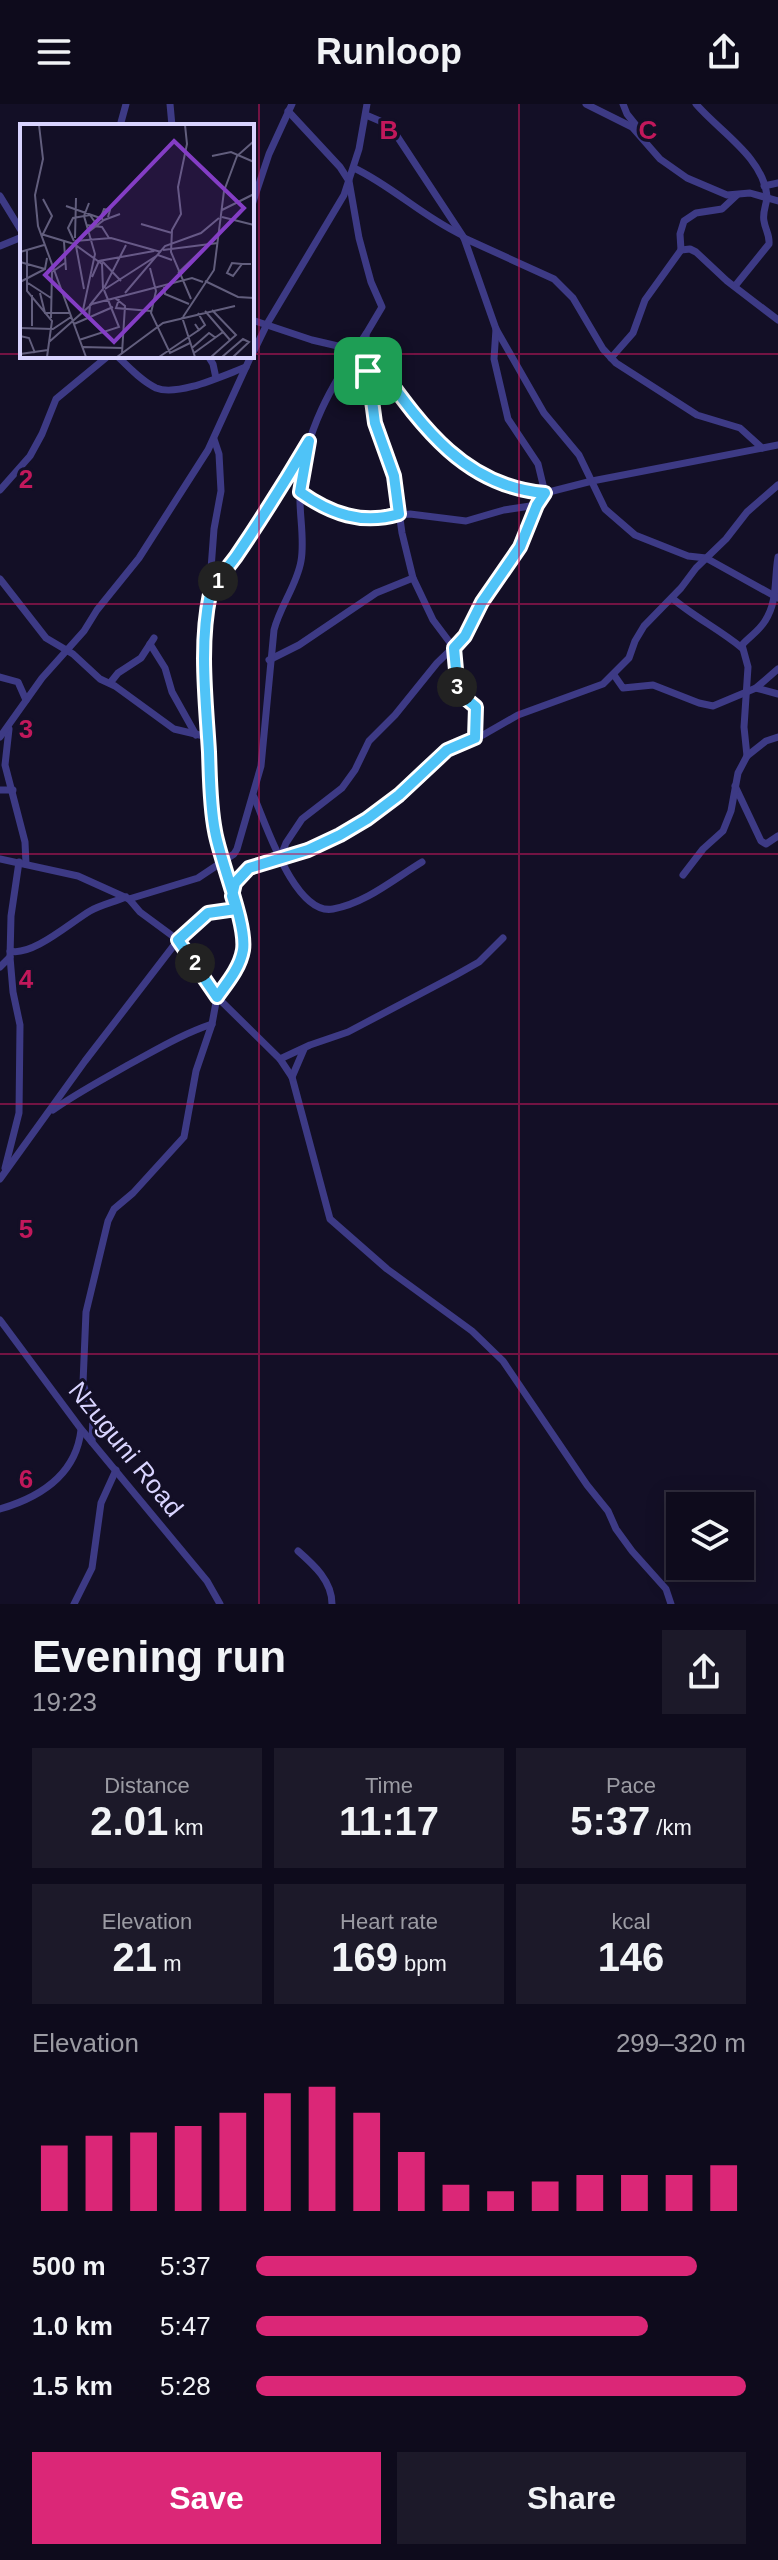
<!DOCTYPE html>
<meta charset="utf-8">
<style>
:root{--surface:#0e0b1c;--page:#1c1929;--text:#f1f3f6;--muted:#9b9ba3;--line:#2e2b3b;--accent:#db2777}
body{margin:0;font-family:Helvetica,sans-serif;background:var(--page);color:var(--text);height:100vh;display:flex;flex-direction:column;font-size:30px;white-space:nowrap}
*{box-sizing:border-box;margin:0}
p{font-size:26px;color:var(--muted)}
.icon{flex:none;width:44px;height:44px;fill:none;stroke:currentColor;stroke-width:2;stroke-linecap:round;stroke-linejoin:round}
.map{position:relative;height:1500px;overflow:hidden}
.side{display:flex;flex-direction:column;background:var(--surface);flex:1}
.side>*{flex:none}
.controls{position:absolute;left:666px;top:1388px;display:grid;gap:16px}
.controls a{display:grid;place-items:center;width:88px;height:88px;border-radius:0px;background:var(--surface);box-shadow:0 4px 20px #0003,0 0 0 2px var(--line);font-size:40px}
.pin{position:absolute;display:grid;place-items:center;width:68px;height:68px;color:#fff;margin:-34px;border-radius:16px;box-shadow:0 4px 12px #0006}
.km{position:absolute;width:40px;height:40px;margin:-20px;border-radius:50%;background:#222;color:#fff;font-size:22px;line-height:40px;text-align:center}
.round{display:grid;place-items:center;flex:none;width:84px;height:84px;border-radius:0px;background:var(--page)}
.summary{display:flex;align-items:center;justify-content:space-between;height:136px;padding:0 32px}
h1{font-size:44px;font-weight:800;line-height:60px}
.metrics{display:grid;grid-template-columns:repeat(3,1fr);gap:12px;height:136px;padding:8px 32px}
.metrics div{display:grid;align-content:center;border-radius:0px;background:var(--page);text-align:center}
.metrics b{font-size:40px;font-weight:800}
.metrics small{font-size:22px;font-weight:400}
.metrics p{font-size:22px}
.chart{height:224px;padding:16px 32px}
.chart p{display:flex;justify-content:space-between}
.chart svg{width:100%;height:144px;margin-top:8px;stroke:var(--accent);stroke-width:6}
.cta{display:flex;gap:16px;margin-top:auto;padding:16px 32px}
.cta a{flex:1;height:92px;border-radius:0px;background:var(--accent);color:#fff;font-size:32px;font-weight:800;line-height:92px;text-align:center}
.cta a+a{background:var(--page);color:var(--text)}
ul{padding:0 32px;list-style:none;font-size:26px}
li{display:grid;grid-template-columns:128px 96px 1fr;align-items:center;height:60px}
li i{height:20px;border-radius:10px;background:var(--accent)}
header{display:flex;justify-content:space-between;align-items:center;height:104px;padding:0 32px;background:var(--surface);font-size:36px;font-weight:800}
.map>svg:first-child{display:block}
.lines{fill:none;stroke-linecap:round;stroke-linejoin:round}
.minor{stroke:#3d3a85;stroke-width:7}
.route-casing{stroke:#fff;stroke-width:16}
.route{stroke:#4fc3f7;stroke-width:10}
.grid{fill:none;stroke:#c2185b;stroke-width:2;stroke-opacity:0.55}
.labels{text-anchor:middle;stroke-width:6;stroke-linejoin:round;paint-order:stroke}
.street-label{font-size:26px;fill:#d9d4ff;stroke:#130f26}
.inset-road{fill:none;stroke:#625e7d;stroke-width:2}
.view{fill:#843dc5;fill-opacity:0.15;stroke:#843dc5;stroke-width:4}
.inset-edge{fill:none;stroke:#d9d4ff;stroke-width:4}
.grid-label{font-size:26px;text-anchor:middle;font-weight:bold;fill:#c2185b;stroke:#130f26;stroke-width:6;stroke-linejoin:round;paint-order:stroke}
</style>
<header><svg class="icon" aria-label="menu" viewBox="0 0 24 24"><path d="M4 6h16M4 12h16M4 18h16"/></svg>Runloop<svg class="icon" aria-label="share" viewBox="0 0 24 24"><path d="M12 15V3M7 8l5-5 5 5M5 13v7h14v-7"/></svg></header>
<div class="map">
<svg width="778" height="1500" viewBox="0 0 778 1500">
<rect width="100%" height="100%" fill="#130f26"/>
<g class="lines">
<!-- minor -->
<g class="minor">
<polyline points="170,0 172,22"/>
<polyline points="586,0 632,23 660,55 687,74 727,91 750,89 778,97"/>
<polyline points="623,0 627,10 639,25"/>
<path d="M696,0c24,28 67,53 71,92 0,8 -5,16 -3,25 1,8 6,14 5,23l-34,42"/>
<polyline points="288,7 340,63 349,77 359,134 371,178 382,203 366,230 367,246 425,325 437,337 483,371 507,383 545,389 592,377 778,341"/>
<polyline points="366,11 380,17 393,26 464,134 496,225 544,309 579,351 605,405 635,431 688,452 706,454 778,494"/>
<polyline points="120,22 126,0"/>
<path d="M354,64c38,18 68,48 106,66"/>
<polyline points="764,82 778,79"/>
<polyline points="0,92 22,128"/>
<polyline points="252,101 269,50 292,0"/>
<polyline points="464,134 554,175 573,194 603,245 616,259 697,311 740,324 762,344"/>
<polyline points="0,142 22,133"/>
<polyline points="681,146 690,145 696,148 727,177 778,216"/>
<polyline points="252,216 312,236 355,246"/>
<polyline points="367,248 375,319 394,372 402,429 413,474 433,516 454,544 458,588 476,603 475,634"/>
<polyline points="252,251 267,220 344,91 359,45 367,0"/>
<path d="M117,252c12,11 24,25 39,32 22,9 68,-13 90,-21"/>
<polyline points="208,252 213,260 216,274"/>
<polyline points="611,254 633,229 645,196 681,146 680,130 684,117 696,109 722,105 737,91"/>
<polyline points="0,386 30,352 42,330 56,295 108,252"/>
<polyline points="300,388 322,404 368,415 410,410 466,417 504,406 537,401"/>
<polyline points="0,475 46,534 73,550 100,575 115,582 174,625 208,633"/>
<polyline points="211,485 279,390 304,346"/>
<path d="M672,494c22,19 47,31 70,50"/>
<polyline points="150,540 165,564 172,588 196,631"/>
<polyline points="269,556 299,541 376,489 413,474"/>
<polyline points="614,571 623,584 653,581 699,599 713,602 756,584 778,565"/>
<polyline points="0,573 18,578 26,596"/>
<polyline points="110,579 118,569 141,554 154,534"/>
<polyline points="756,584 778,590"/>
<polyline points="9,625 5,661 25,738 26,760"/>
<polyline points="0,633 42,574 84,527 97,506 139,454 208,346 251,252"/>
<polyline points="747,652 766,637 778,633"/>
<polyline points="735,682 761,737 766,740 778,732"/>
<polyline points="0,686 13,686"/>
<path d="M254,693c12,27 41,119 79,112 33,-6 61,-30 89,-47"/>
<polyline points="280,754 286,739 302,715 342,684 355,666 369,637 395,611 437,559 465,532 482,498 520,443 537,401 545,389 538,360 508,315 494,255 496,225"/>
<polyline points="0,755 78,772 129,795 140,808 178,836 217,893 280,955 292,973 330,1115 387,1165 472,1227 503,1257 587,1381 608,1407 616,1425 632,1447 666,1485 671,1500"/>
<path d="M683,771l20,-26 20,-18 8,-20 7,-38 9,-17 -3,-29 4,-60 -6,-22c7,-8 17,-14 23,-24 13,-20 9,-41 13,-64"/>
<polyline points="233,790 237,774 249,764 318,742 367,715 399,691 447,646 483,631 518,611 603,580 629,554 635,537 644,522 681,484 696,464 726,435 747,408 778,381"/>
<path d="M129,795l69,-21 36,-24 3,-5 24,-83 13,-136c6,-24 23,-45 27,-69 4,-22 -2,-46 -1,-68 3,-61 33,-110 66,-159"/>
<path d="M10,847c22,6 61,-29 80,-40 10,-6 24,-9 36,-14"/>
<polyline points="0,863 10,853"/>
<polyline points="280,955 310,941 348,928 456,871 479,858 503,834"/>
<polyline points="292,973 304,945"/>
<path d="M53,1006c24,-17 49,-30 75,-45 28,-15 54,-31 84,-41"/>
<polyline points="5,1064 19,1009 20,921 13,888 10,853 11,812 19,758"/>
<polyline points="0,1075 85,957 178,836 208,809 236,805"/>
<polyline points="0,1216 81,1325 207,1477 220,1500"/>
<polyline points="92,1338 93,1311 83,1279 86,1208 108,1117 114,1105 133,1089 184,1033 196,967 212,920 217,893 236,865 243,844 213,715 206,600 206,531 214,425 221,387 219,350 214,335"/>
<path d="M0,1405c41,-12 76,-35 81,-79"/>
<path d="M298,1447c16,14 34,30 34,53"/>
<polyline points="74,1500 92,1464 101,1399 116,1366"/>
</g>
</g>
<g class="lines">
<defs>
<path id="route" d="M368,267l7,52 19,53 5,38c-37,11 -68,0 -99,-22l9,-51c-23,39 -47,77 -72,114 -6,9 -25,30 -27,39 -11,51 -4,107 -1,158 1,27 1,54 6,79 5,30 32,93 28,119 -3,18 -16,33 -26,47l-39,-57 30,-27 28,-4 -4,-13 3,-13 14,-15 59,-18 32,-15 27,-16 32,-24 48,-45 28,-12 1,-31 -18,-15 -4,-44 11,-12 17,-34 38,-55 17,-42 8,-12c-88,-7 -131,-79 -178,-143l1,21"/>
</defs>
<!-- route casing -->
<use href="#route" class="route-casing"/>
<!-- route -->
<use href="#route" class="route"/>
</g>
<!-- grid -->
<path class="grid" d="M259,0v1500M519,0v1500M0,250h22M252,250h526M0,500h778M0,750h778M0,1000h778M0,1250h778"/>
<g class="labels">
<!-- street labels -->
<g class="street-label">
<text transform="translate(126 1345) rotate(51)" y="9">Nzuguni Road</text>
</g>
</g>
<!-- overview -->
<g transform="translate(20 20)">
<rect width="234" height="234" fill="#130f26"/>
<path class="inset-road" d="M19,1l4,34 -8,36 3,31 48,131M165,1l2,19 -9,43 3,27 -9,16 -1,22 20,47M192,32l19,-4 23,10M46,82l37,13M202,86l32,-16M202,93l32,8M80,95l4,-10 6,1 -2,7M121,100l31,9M66,101l16,2 7,11M21,110l33,10 28,20 1,25 -13,16 -1,12M23,110l9,-18 -9,-17M55,114l1,-40M54,117l-6,-13 5,-10 17,-3 7,10M55,117l36,-3 50,14M44,118l2,28M54,119l30,-23 16,-6M56,122l8,43M7,126v41l25,30 -5,36M143,126l55,-7M0,128l24,-7M81,136l20,21M0,138l25,7M222,140l-10,-1 -5,10 6,3 9,-12h9M130,144l6,23 -5,22 19,40 20,-10M158,149l25,-24M72,153l7,-16 55,-10M185,157l33,16 16,1M0,158l25,-13 2,-11M8,159l23,15M144,163l1,7 24,10M84,164l22,-43M85,165l53,-34 14,5M20,169l5,20h24M105,169l40,-47 36,-13 18,-15M95,174l10,8 -3,47M99,175l-3,9 35,3M63,186l12,-56 -11,-38 5,-13M185,187l25,29M162,193l13,40M163,193l31,-47 10,-79 13,-35 17,-15M31,194l1,-46 13,-9M54,200l39,-17M175,200l4,6 6,-5 -7,-12M12,202v-31M0,204l33,1 18,-12M0,212l9,2 6,15M59,216l40,-13 -15,-37M29,218l43,-38 100,-26 11,4M63,223l39,1M172,224l17,-15 7,5M174,229l29,-21M0,230l28,-4M97,233l46,-34 72,-17M139,233l40,-27M191,233l25,-22 -24,-25M202,233l21,-18 6,3 -16,15"/>
<path class="view" d="M154,17l70,67 -130,134 -69,-67z"/>
<rect width="234" height="234" class="inset-edge"/>
</g>
<g class="grid-label">
<text x="389" y="35">B</text>
<text x="648" y="35">C</text>
<text x="26" y="384">2</text>
<text x="26" y="634">3</text>
<text x="26" y="884">4</text>
<text x="26" y="1134">5</text>
<text x="26" y="1384">6</text>
</g>
</svg>
<div class="controls">
<a><svg class="icon" aria-label="layers" viewBox="0 0 24 24"><path d="M12 4l9 5-9 5-9-5zM3 14l9 5 9-5"/></svg></a>
</div>
<div class="pin" style="left:368px;top:267px;background:#1e9e55"><svg class="icon" aria-label="arrive" viewBox="0 0 24 24"><path d="M6 21V4h12l-3 4 3 4H6"/></svg></div>
<b class="km" style="left:218px;top:477px">1</b>
<b class="km" style="left:195px;top:859px">2</b>
<b class="km" style="left:457px;top:583px">3</b>
</div>
<section class="side">
<div class="summary"><div><h1>Evening run</h1><p>19:23</p></div><a class="round"><svg class="icon" aria-label="share" viewBox="0 0 24 24"><path d="M12 15V3M7 8l5-5 5 5M5 13v7h14v-7"/></svg></a></div>
<div class="metrics">
<div><p>Distance</p><b>2.01<small> km</small></b></div>
<div><p>Time</p><b>11:17</b></div>
<div><p>Pace</p><b>5:37<small> /km</small></b></div>
</div>
<div class="metrics">
<div><p>Elevation</p><b>21<small> m</small></b></div>
<div><p>Heart rate</p><b>169<small> bpm</small></b></div>
<div><p>kcal</p><b>146</b></div>
</div>
<div class="chart"><p><span>Elevation</span>299–320 m</p>
<svg viewBox="0 0 160 44" preserveAspectRatio="none"><path d="M5 44V24M15 44V21M25 44V20M35 44V18M45 44V14M55 44V8M65 44V6M75 44V14M85 44V26M95 44V36M105 44V38M115 44V35M125 44V33M135 44V33M145 44V33M155 44V30"/></svg>
</div>
<ul>
<li><b>500 m</b>5:37<i style="width:90%"></i></li>
<li><b>1.0 km</b>5:47<i style="width:80%"></i></li>
<li><b>1.5 km</b>5:28<i style="width:100%"></i></li>
</ul>
<div class="cta"><a>Save</a><a>Share</a></div>
</section>
